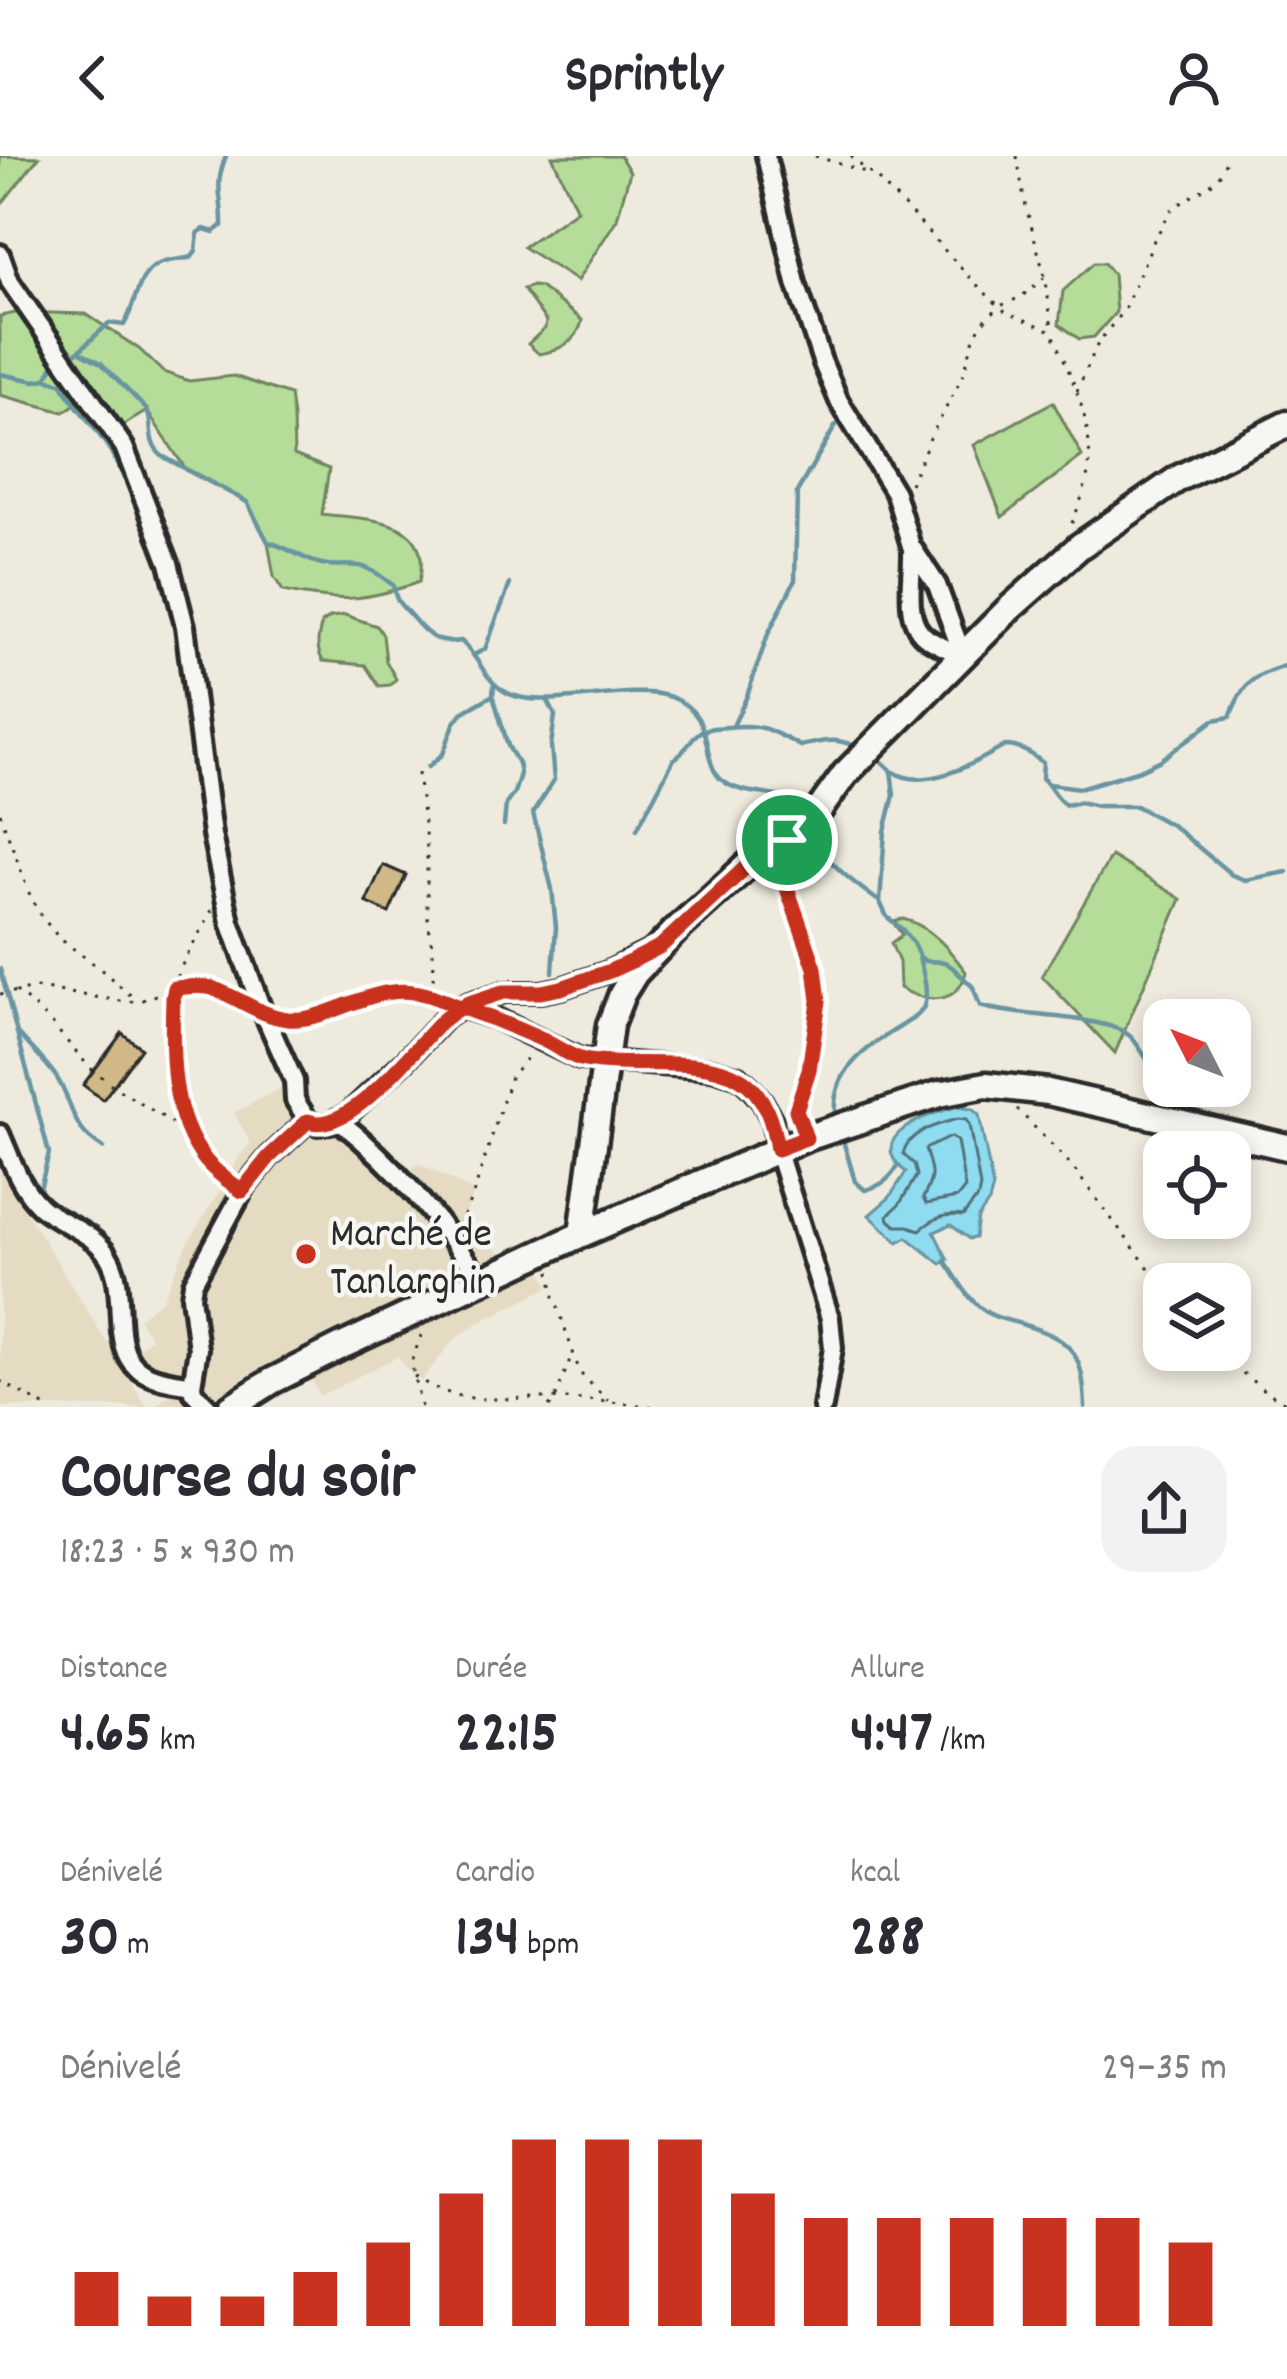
<!DOCTYPE html>
<html lang="fr">
<meta charset="utf-8">
<style>
:root{--surface:#fff;--page:#f2f2f3;--text:#2b2b33;--muted:#7c7c81;--accent:#c8321e}
body{margin:0;font-family:Dekko,sans-serif;background:var(--page);color:var(--text);height:100vh;display:flex;flex-direction:column;font-size:45px;white-space:nowrap}
*{box-sizing:border-box;margin:0}
p{font-size:39px;color:var(--muted)}
.icon{flex:none;width:66px;height:66px;fill:none;stroke:currentColor;stroke-width:2;stroke-linecap:round;stroke-linejoin:round}
.map{position:relative;height:1251px;overflow:hidden}
.sheet{display:flex;flex-direction:column;background:var(--surface);flex:1}
.sheet>*{flex:none}
.needle{width:78px;rotate:312deg}
.tools{position:absolute;left:1143px;top:843px;display:grid;gap:24px}
.tools a{display:grid;place-items:center;width:108px;height:108px;border-radius:24px;background:var(--surface);box-shadow:0 6px 18px #0003;font-size:60px}
.pin{position:absolute;display:grid;place-items:center;width:102px;height:102px;color:#fff;margin:-51px;border:6px solid #fff;border-radius:50%;box-shadow:0 3px 12px #0007}
.round{display:grid;place-items:center;flex:none;width:126px;height:126px;border-radius:36px;background:var(--page)}
.summary{display:flex;align-items:center;justify-content:space-between;height:204px;padding:0 60px}
h1{font-size:66px;font-weight:800;line-height:90px}
.figures{display:grid;grid-template-columns:repeat(3,1fr);gap:18px;height:204px;padding:12px 60px}
.figures div{display:grid;align-content:center}
.figures b{font-size:60px;font-weight:800}
.figures small{font-size:33px;font-weight:400}
.figures p{font-size:33px}
.chart{height:336px;padding:24px 60px}
.chart p{display:flex;justify-content:space-between}
.chart svg{width:100%;height:216px;margin-top:12px;stroke:var(--accent);stroke-width:6}
header{display:flex;justify-content:space-between;align-items:center;height:156px;padding:0 60px;background:var(--surface);font-size:54px;font-weight:800}
.map>svg:first-child{display:block}
.built{fill:#e5dbc3}
.green{fill:#b5dc98;stroke:#708462;stroke-width:3}
.water{fill:#8fdbf0;stroke:#6795a1;stroke-width:3}
.lines{fill:none;stroke-linecap:round;stroke-linejoin:round}
.shore{stroke:#53717a;stroke-width:3}
.stream{stroke:#6795a1;stroke-width:4.5}
.building{fill:#d0b887;stroke:#2b2b2b;stroke-width:3}
.street-casing{stroke:#2b2b2b;stroke-width:26}
.secondary-casing{stroke:#2b2b2b;stroke-width:33}
.path{stroke:#2b2b2b;stroke-width:3;stroke-dasharray:3 9;stroke-linecap:butt}
.street{stroke:#f6f6f2;stroke-width:16}
.secondary{stroke:#f6f6f2;stroke-width:24}
.route-casing{stroke:#fff;stroke-width:24}
.route{stroke:#c8321e;stroke-width:15}
.poi-dot{fill:#c8321e;stroke:#f6f6f2;stroke-width:4.5}
.labels{text-anchor:middle;stroke-width:9;stroke-linejoin:round;paint-order:stroke}
.poi-label{font-size:42px;fill:#2b2b2b;stroke:#f6f6f2;text-anchor:start}
</style>
<header><svg class="icon" aria-label="back" viewBox="0 0 24 24"><path d="M15 5l-7 7 7 7"/></svg>Sprintly<svg class="icon" aria-label="person" viewBox="0 0 24 24"><circle cx="12" cy="8" r="4"/><path d="M4 21q1-7 8-7t8 7"/></svg></header>
<div class="map">
<svg width="1287" height="1251" viewBox="0 0 1287 1251">
<rect width="100%" height="100%" fill="#eeeadd"/>
<filter id="ink" filterUnits="userSpaceOnUse"><feTurbulence type="fractalNoise" baseFrequency=".00833" numOctaves="2"/><feDisplacementMap in="SourceGraphic" scale="24" xChannelSelector="R" yChannelSelector="G"/><feConvolveMatrix kernelMatrix="1 2 1 2 8 2 1 2 1" color-interpolation-filters="sRGB"/></filter>
<g filter="url(#ink)">
<!-- built -->
<g class="built">
<polygon points="294,925 308,965 331,967 402,1022 419,1007 474,1036 462,1067 517,1109 535,1100 549,1131 476,1168 453,1185 421,1225 411,1218 398,1200 320,1240 297,1196 243,1222 206,1251 154,1251 173,1236 135,1195 151,1182 138,1162 162,1144 188,1087 242,997 251,987 234,957"/>
<polygon points="0,1014 147,1251 0,1251"/>
</g>
<!-- green -->
<g class="green">
<polygon points="0,0 39,1 0,50"/>
<polygon points="552,0 620,0 630,16 617,63 577,125 523,91 577,54"/>
<polygon points="1094,107 1104,107 1113,118 1116,156 1094,181 1079,183 1059,168 1063,135"/>
<path d="M532,130l8,1 42,33c-3,21 -24,31 -43,34l-11,-10 17,-16 1,-7 -23,-32z"/>
<path d="M21,156l65,2 53,35 24,23 26,9 45,-5 56,19 3,22 1,38 35,14 -7,45c45,6 113,2 97,68 -53,19 -80,21 -136,9l-9,-14 -6,-35 -21,-40 -60,-31 -40,-60 -33,20 -26,-36 -24,17 -64,-17v-79z"/>
<polygon points="1053,246 1082,300 1002,361 974,289"/>
<path d="M345,459l32,11 6,9 3,26 10,18 -6,6 -11,1 -14,-21 -42,-4c-8,-13 -5,-25 -1,-38l9,-6z"/>
<polygon points="1111,700 1181,743 1115,897 1042,820"/>
<path d="M903,763c28,7 47,31 63,53 -8,34 -41,31 -66,16l-1,-26 -8,-19 11,-8 -10,-14z"/>
</g>
<!-- water -->
<path class="water" d="M956,951l16,2 7,6 14,73 -4,14 -11,16 -3,20 -6,1 -18,-14 -17,7 14,28 -7,4 -34,-27 -9,5 -29,-27 20,-17 17,-26c-44,-35 20,-57 50,-65z"/>
<g class="lines">
<!-- shore -->
<g class="shore">
<path d="M957,963l9,1 3,5 11,62 -2,10 -15,19c-18,-3 -29,2 -43,14l-12,-4h-12l-7,-6 -1,-5 11,-10 18,-30 -3,-11 -11,-10c5,-23 34,-29 54,-35z"/>
<path d="M950,981l7,4 8,47 -8,10 -31,6 -3,-6c12,-23 9,-26 2,-49z"/>
</g>
<!-- stream -->
<g class="stream">
<path d="M79,195l22,12 46,47c7,18 -1,32 15,46l85,46 21,40c16,4 28,13 44,19 17,7 30,3 47,5 13,2 24,12 34,19 4,20 7,18 19,32 15,18 25,28 49,24 17,15 24,39 43,50 35,23 123,-9 167,6 48,18 27,65 52,84 17,13 42,11 62,17l15,18"/>
<path d="M69,200l10,-5 30,-28 15,2c12,-19 12,-53 37,-62 9,-4 21,-3 31,-6l4,-6 2,-18 6,-4 10,3 8,-6c1,-31 -9,-37 4,-70"/>
<polyline points="0,218 35,225 46,223 53,210 59,206"/>
<path d="M46,223l15,4c21,35 48,55 63,96"/>
<polyline points="474,499 485,493 510,428"/>
<polyline points="494,528 493,539 508,590 518,607 520,618 514,637 506,648 504,669"/>
<polyline points="547,543 555,559 551,590 554,624 533,657 552,733 556,771 553,816"/>
<polyline points="733,570 747,540 768,478 795,424 797,336 836,269"/>
<path d="M876,600l15,14 3,25 -9,36 -5,71 7,15 16,13 10,13 6,13 6,5 20,1 7,5 21,20 7,19c37,12 127,8 151,31 6,6 12,16 17,24 9,13 14,19 9,35"/>
<polyline points="428,611 443,598 454,568 462,557 493,539"/>
<path d="M894,616c31,20 83,-10 111,-26 15,0 27,8 38,17l-1,15c10,9 12,20 24,27l14,-3 17,4h39l37,20 59,49 13,5 42,-8"/>
<path d="M1049,628l31,4 60,-18 21,-10 53,-40 16,-3c14,-37 22,-40 57,-52"/>
<path d="M637,673l37,-70c12,-7 14,-19 26,-27 8,-5 18,-4 28,-5 33,-4 43,3 72,19 25,-5 36,-10 61,3"/>
<path d="M808,675c19,32 43,50 72,71"/>
<polyline points="0,813 49,997 40,1033"/>
<path d="M20,879c12,14 27,28 37,43 19,31 12,49 46,70"/>
<path d="M836,965c-9,-48 31,-74 67,-96 7,-5 18,-10 21,-19 5,-14 -1,-34 -5,-48"/>
<path d="M842,981l13,44 10,9c16,-4 24,-10 33,-24"/>
<path d="M945,1105c13,17 24,42 43,52 10,6 24,8 36,12 51,15 59,31 61,82"/>
</g>
</g>
<!-- building -->
<g class="building">
<polygon points="383,709 406,719 389,757 366,746"/>
<polygon points="122,877 141,892 103,944 83,929"/>
</g>
<g class="lines">
<defs>
<g id="street">
<polyline points="766,0 796,127 822,205 839,245 895,337 911,390 937,429 963,500"/>
<polyline points="0,98 10,126 124,291 169,407 185,470 212,679 230,766 261,851 294,925 295,944 308,965 318,969 331,967 348,958 405,905 445,862 466,848 504,836 541,836 561,832 610,815 648,796"/>
<path d="M912,396c1,26 -10,69 15,86 10,7 24,12 36,18"/>
<polyline points="460,851 497,863 580,903 712,913 739,921 749,930 762,945 772,964 777,993 830,1162 833,1192 823,1251"/>
<path d="M337,963c60,48 103,100 144,163"/>
<path d="M0,978c11,25 20,54 41,73 21,18 51,24 67,49 20,32 3,80 24,107 14,17 40,18 60,22"/>
<polyline points="208,1251 193,1236 192,1229 198,1193 191,1140 193,1127 245,1031 269,1001 308,965"/>
</g>
<g id="secondary">
<polyline points="582,1078 610,869 622,838 635,817 675,775 758,700 809,668 845,618 1009,453 1080,390 1179,322 1287,268"/>
<polyline points="231,1251 272,1225 342,1190 582,1078 806,982 939,938 986,929 1048,936 1287,991"/>
</g>
</defs>
<!-- street casing -->
<use href="#street" class="street-casing"/>
<!-- secondary casing -->
<use href="#secondary" class="secondary-casing"/>
<!-- path -->
<g class="path">
<polyline points="815,0 868,17"/>
<path d="M851,0c11,12 24,20 35,32 42,40 76,86 120,124l46,19c17,41 41,89 37,134 -2,22 -11,43 -19,63"/>
<polyline points="1017,0 1024,43 1046,125 1052,174"/>
<polyline points="1077,235 1098,187 1125,152 1154,84 1172,53 1211,28 1220,18 1228,0"/>
<polyline points="910,328 930,282 963,220 973,185 981,168 1000,150 1021,141 1045,121"/>
<polyline points="418,617 427,693 427,755 434,805 432,838"/>
<polyline points="0,657 31,742 42,761 59,782 98,811 136,844"/>
<path d="M784,709c5,47 36,90 35,138 -1,21 -5,45 -10,66 -4,19 -16,34 -8,54"/>
<path d="M212,754c-11,23 -27,44 -35,68 -10,31 -5,112 6,142 8,24 25,45 45,60"/>
<polyline points="16,835 48,863 90,912 119,934 187,976"/>
<polyline points="0,838 38,832 127,846 143,844 175,832 197,830 212,832 242,847"/>
<path d="M285,863c21,1 36,-6 55,-13 35,-13 68,-20 103,-5"/>
<polyline points="1017,953 1070,1008 1164,1132"/>
<polyline points="459,1071 474,1036 511,920 530,899"/>
<polyline points="550,1115 554,1140 580,1217 608,1245"/>
<polyline points="1215,1194 1261,1232 1287,1248"/>
<path d="M414,1220c45,30 77,22 127,22 39,1 76,4 114,9"/>
<polyline points="0,1225 46,1251"/>
<polyline points="421,1251 411,1206 424,1173"/>
<polyline points="549,1251 555,1243 572,1198"/>
</g>
<!-- street -->
<use href="#street" class="street"/>
<!-- secondary -->
<use href="#secondary" class="secondary"/>
</g>
</g>
<g class="lines" filter="url(#ink)">
<defs>
<path id="route" d="M787,684l-29,16 -97,90 -29,15 -22,10 -49,17 -20,4h-38l-37,12c-8,5 -17,10 -24,17 -27,26 -94,116 -134,100l-39,36 -27,34c-12,-9 -26,-18 -36,-30 -36,-45 -35,-109 -33,-163l2,-10c12,-1 25,-3 37,0 26,9 48,28 76,31 37,4 80,-33 125,-27 16,1 30,9 44,14 29,10 57,21 86,34 13,6 27,17 41,20 45,9 116,-5 155,18 26,15 34,45 38,71l29,-11 -10,-28 13,-40 10,-69 -4,-33 -28,-80 -4,-22 4,-26"/>
</defs>
<!-- route casing -->
<use href="#route" class="route-casing"/>
<!-- route -->
<use href="#route" class="route"/>
</g>
<!-- markers -->
<circle class="poi-dot" cx="306" cy="1098" r="12"/>
<g class="labels">
<!-- poi labels -->
<g class="poi-label">
<text x="330" y="1089">Marché de<tspan x="330" dy="48">Tanlarghin</tspan></text>
</g>
</g>
</svg>
<div class="tools">
<a><svg class="needle" viewBox="-14 -14 28 28"><path d="M0-13l5 13h-10z" fill="#e53935"/><path d="M0 13l5-13h-10z" fill="#7c7c81"/></svg></a>
<a><svg class="icon" aria-label="locate" viewBox="0 0 24 24"><circle cx="12" cy="12" r="6"/><path d="M12 2v4M12 18v4M2 12h4M18 12h4"/></svg></a>
<a><svg class="icon" aria-label="layers" viewBox="0 0 24 24"><path d="M12 4l9 5-9 5-9-5zM3 14l9 5 9-5"/></svg></a>
</div>
<div class="pin" style="left:787px;top:684px;background:#1e9e55"><svg class="icon" aria-label="arrive" viewBox="0 0 24 24"><path d="M6 21V4h12l-3 4 3 4H6"/></svg></div>
</div>
<section class="sheet">
<div class="summary"><div><h1>Course du soir</h1><p>18:23 · 5 × 930 m</p></div><a class="round"><svg class="icon" aria-label="share" viewBox="0 0 24 24"><path d="M12 15V3M7 8l5-5 5 5M5 13v7h14v-7"/></svg></a></div>
<div class="figures">
<div><p>Distance</p><b>4.65<small> km</small></b></div>
<div><p>Durée</p><b>22:15</b></div>
<div><p>Allure</p><b>4:47<small> /km</small></b></div>
</div>
<div class="figures">
<div><p>Dénivelé</p><b>30<small> m</small></b></div>
<div><p>Cardio</p><b>134<small> bpm</small></b></div>
<div><p>kcal</p><b>288</b></div>
</div>
<div class="chart"><p><span>Dénivelé</span>29–35 m</p>
<svg viewBox="0 0 160 44" preserveAspectRatio="none"><path d="M5 44V33M15 44V38M25 44V38M35 44V33M45 44V27M55 44V17M65 44V6M75 44V6M85 44V6M95 44V17M105 44V22M115 44V22M125 44V22M135 44V22M145 44V22M155 44V27"/></svg>
</div>
</section>
